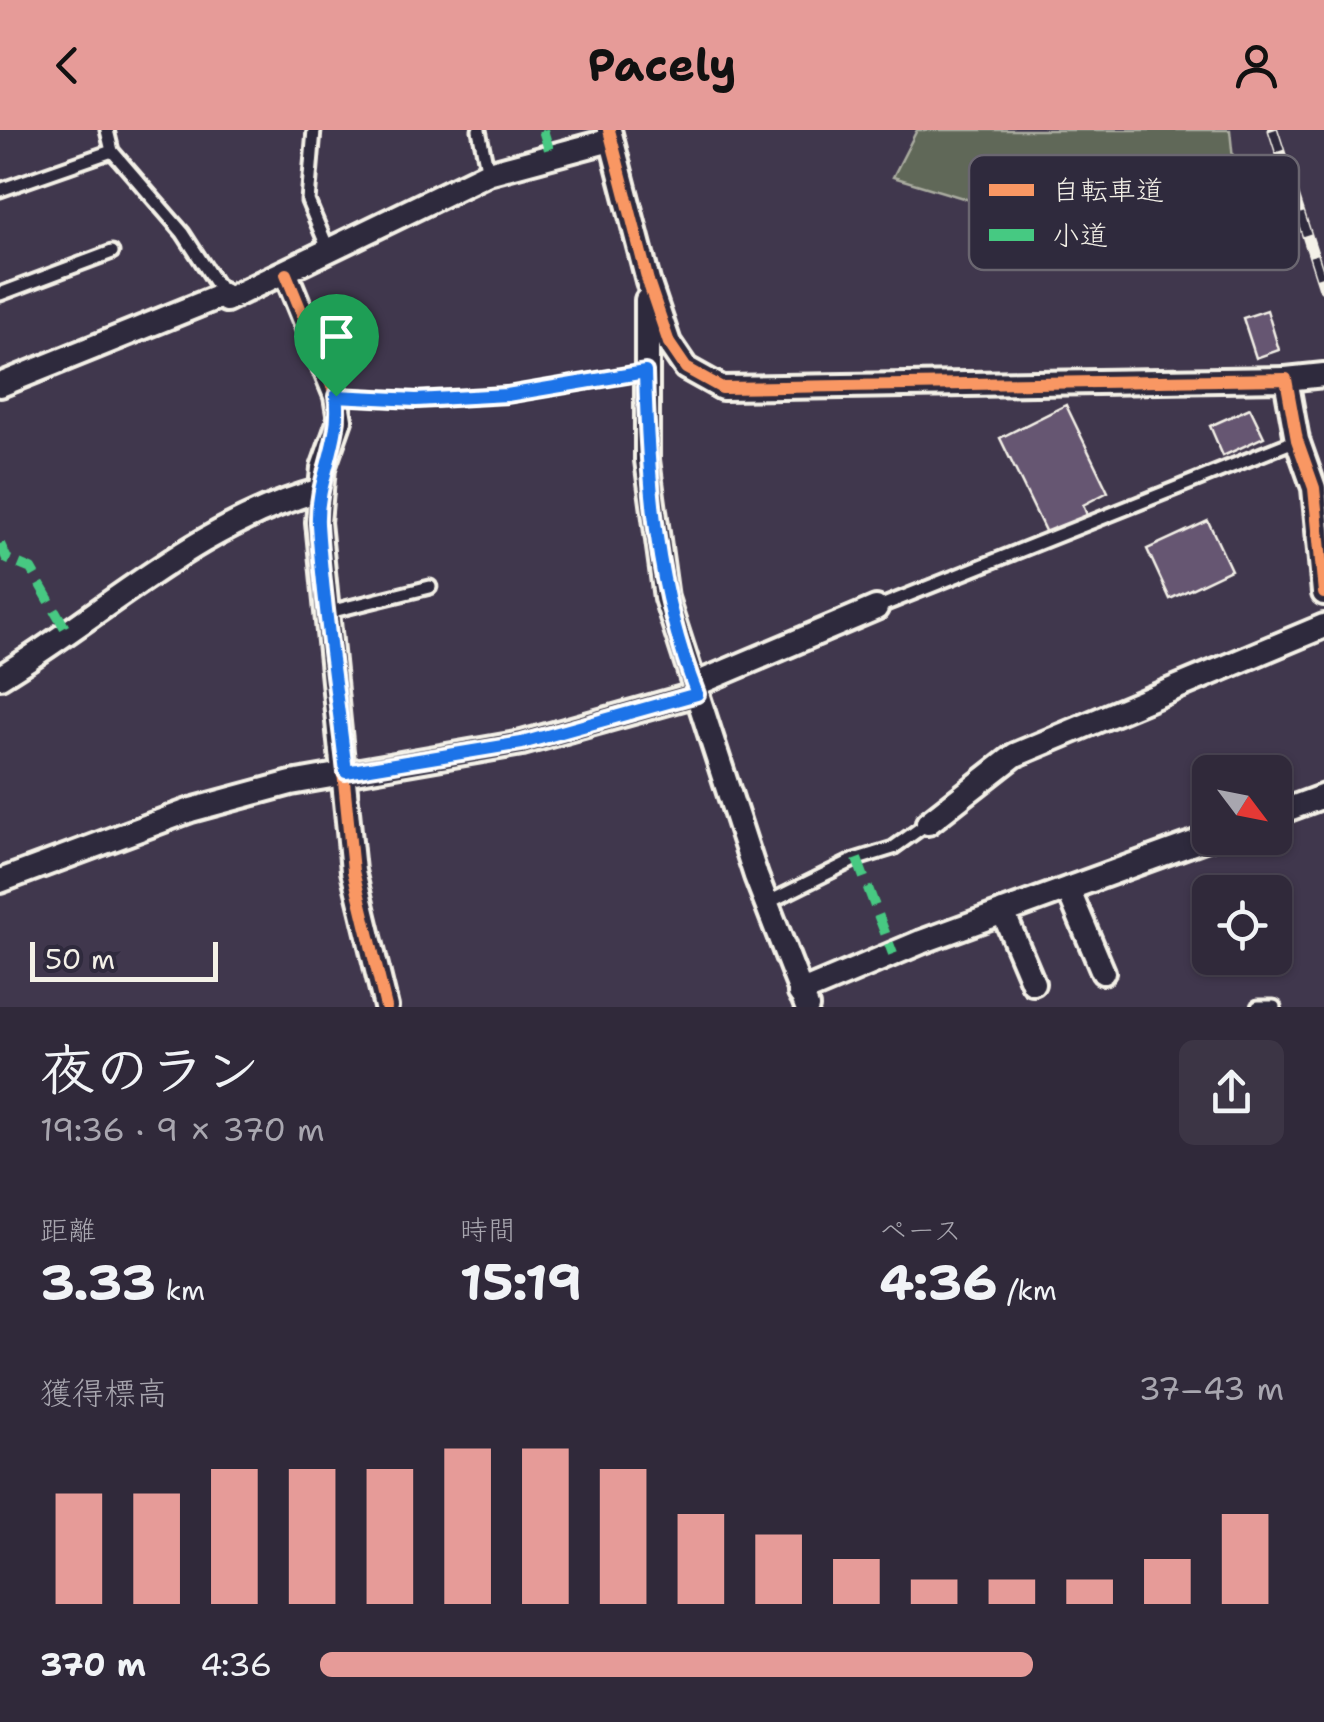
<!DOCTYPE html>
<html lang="ja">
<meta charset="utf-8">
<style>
:root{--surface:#30293a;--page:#3c3545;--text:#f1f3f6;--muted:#a8a6af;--line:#4b4554;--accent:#e69b98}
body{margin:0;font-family:"Shantell Sans","Klee One",sans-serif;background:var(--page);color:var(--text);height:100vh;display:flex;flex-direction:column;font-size:38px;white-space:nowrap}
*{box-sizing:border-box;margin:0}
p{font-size:32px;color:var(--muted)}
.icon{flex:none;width:55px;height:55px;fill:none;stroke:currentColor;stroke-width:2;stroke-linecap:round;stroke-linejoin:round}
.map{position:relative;height:877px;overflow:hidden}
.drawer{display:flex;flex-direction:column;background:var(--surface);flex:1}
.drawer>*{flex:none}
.needle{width:65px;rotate:122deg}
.controls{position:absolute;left:1192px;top:625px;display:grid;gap:20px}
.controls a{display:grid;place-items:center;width:100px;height:100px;border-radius:15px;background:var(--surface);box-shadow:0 2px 8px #0004,0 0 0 2px var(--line);font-size:50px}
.scale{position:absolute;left:30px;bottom:25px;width:188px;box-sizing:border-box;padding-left:10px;border:5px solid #f4f1e8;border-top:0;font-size:28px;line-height:35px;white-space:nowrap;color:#f4f1e8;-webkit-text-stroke:8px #2f2a3d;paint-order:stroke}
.pin{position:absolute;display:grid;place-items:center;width:85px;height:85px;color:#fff;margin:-102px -42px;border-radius:50% 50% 50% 0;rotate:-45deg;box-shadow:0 0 10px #0007}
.pin .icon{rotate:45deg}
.round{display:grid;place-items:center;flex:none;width:105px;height:105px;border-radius:15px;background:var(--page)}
.summary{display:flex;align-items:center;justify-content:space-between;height:170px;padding:0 40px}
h1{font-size:55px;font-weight:700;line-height:75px}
.metrics{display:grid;grid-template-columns:repeat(3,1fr);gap:15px;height:170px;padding:10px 40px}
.metrics div{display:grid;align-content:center}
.metrics b{font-size:50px;font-weight:700}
.metrics small{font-size:28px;font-weight:400}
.metrics p{font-size:28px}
.chart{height:280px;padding:20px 40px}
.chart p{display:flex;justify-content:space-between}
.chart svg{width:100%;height:180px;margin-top:10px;stroke:var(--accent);stroke-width:6}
ul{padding:0 40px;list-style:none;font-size:32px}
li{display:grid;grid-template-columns:160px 120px 1fr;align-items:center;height:75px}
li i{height:25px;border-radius:12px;background:var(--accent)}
header{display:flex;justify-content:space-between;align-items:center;height:130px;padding:0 40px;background:var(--accent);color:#111;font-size:45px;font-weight:700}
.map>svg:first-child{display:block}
.green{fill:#616759;stroke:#aaaca0;stroke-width:2.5}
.building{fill:#665672;stroke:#f4f1e8;stroke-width:2.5}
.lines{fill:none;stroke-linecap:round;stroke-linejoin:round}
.lane-casing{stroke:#f4f1e8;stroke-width:19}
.street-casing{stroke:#f4f1e8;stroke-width:30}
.lane{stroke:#2f2a3d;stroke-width:11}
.street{stroke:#2f2a3d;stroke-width:22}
.rail-casing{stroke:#f4f1e8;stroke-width:11}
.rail{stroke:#2f2a3d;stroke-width:8;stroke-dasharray:22;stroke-linecap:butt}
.quiet{stroke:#46c982;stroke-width:10;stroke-dasharray:20 10;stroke-linecap:butt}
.cycleway-casing{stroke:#2f2a3d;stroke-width:19}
.cycleway{stroke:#f99763;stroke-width:12}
.route-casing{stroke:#fff;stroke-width:20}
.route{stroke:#1a73e8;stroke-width:12}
.key{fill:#2f2a3d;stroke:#6a6670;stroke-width:2.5}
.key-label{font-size:28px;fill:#f4f1e8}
</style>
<header><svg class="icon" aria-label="back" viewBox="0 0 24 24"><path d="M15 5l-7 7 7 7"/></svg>Pacely<svg class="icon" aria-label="person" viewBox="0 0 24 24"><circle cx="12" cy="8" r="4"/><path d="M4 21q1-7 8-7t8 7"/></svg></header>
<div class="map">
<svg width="1324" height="877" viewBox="0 0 1324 877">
<rect width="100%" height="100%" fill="#40374d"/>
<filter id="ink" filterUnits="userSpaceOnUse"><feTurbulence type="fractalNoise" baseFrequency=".01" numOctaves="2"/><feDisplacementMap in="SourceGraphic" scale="20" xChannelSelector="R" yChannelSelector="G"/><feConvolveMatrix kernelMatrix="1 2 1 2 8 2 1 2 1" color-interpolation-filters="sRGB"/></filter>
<g filter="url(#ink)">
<!-- green -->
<polygon class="green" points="917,0 1230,0 1235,49 1219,69 1167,85 1074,88 1003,80 893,47"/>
<!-- building -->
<g class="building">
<polygon points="1267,180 1279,220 1256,228 1243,188"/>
<polygon points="1066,275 1108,362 1083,375 1087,385 1047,405 1000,308"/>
<polygon points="1250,278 1264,307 1223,326 1210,296"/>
<polygon points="1208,391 1231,440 1170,469 1147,419"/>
</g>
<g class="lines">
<defs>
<g id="lane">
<polyline points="107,0 112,21 183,103 224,166"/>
<polyline points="314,0 308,71 329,121"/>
<polyline points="479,0 488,43"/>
<polyline points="0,60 112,21"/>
<polyline points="0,164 112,122"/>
<polyline points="336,266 416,270 507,265 645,242"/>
<polyline points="876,478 1297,310"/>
<polyline points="329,482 430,457"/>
<polyline points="767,773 854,730 893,718 928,693"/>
<polyline points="1258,877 1274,877"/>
</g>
<g id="street">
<polyline points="609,0 648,151 669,213 686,238 722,258 1286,249 1297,310 1314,358 1324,463"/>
<polyline points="286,144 336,266 340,290 323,338 318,392 353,741 386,877"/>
<polyline points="226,170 488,43 611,10"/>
<polyline points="647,170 647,330 666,468 756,746 807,877"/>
<polyline points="1286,249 1324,245"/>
<polyline points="0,255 223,165"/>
<path d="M0,547c106,-64 198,-154 321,-187"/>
<polyline points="694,555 876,478"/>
<polyline points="1275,684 1324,666"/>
<polyline points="928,693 1015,625 1324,496"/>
<polyline points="0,751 191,680 291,653 522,613 697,564"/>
<polyline points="1068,759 1103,842"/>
<polyline points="1003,782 1033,853"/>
<polyline points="800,863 921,812 1210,707"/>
</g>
</defs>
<!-- lane casing -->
<use href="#lane" class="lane-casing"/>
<!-- street casing -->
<use href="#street" class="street-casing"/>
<!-- lane -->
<use href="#lane" class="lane"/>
<!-- street -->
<use href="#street" class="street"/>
<defs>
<polyline id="rail" points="1273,0 1324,158"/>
</defs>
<!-- rail casing -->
<use href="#rail" class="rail-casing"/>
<!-- rail -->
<use href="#rail" class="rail"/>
<!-- quiet -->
<g class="quiet">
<polyline points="543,0 551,26"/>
<polyline points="0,414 7,429 31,439 69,505"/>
<polyline points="857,729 893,824"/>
</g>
<defs>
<g id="cycleway">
<polyline points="609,0 648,151 669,213 686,238 722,258 1286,249 1297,310 1314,358 1324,463"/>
<polyline points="286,144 336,266 340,290 323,338 318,392 353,741 386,877"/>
</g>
</defs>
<!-- cycleway casing -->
<use href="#cycleway" class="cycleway-casing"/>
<!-- cycleway -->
<use href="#cycleway" class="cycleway"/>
</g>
</g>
<g class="lines" filter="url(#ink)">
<defs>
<path id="route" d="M645,242c3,111 11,217 52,322l-175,49 -176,29c-9,-82 -23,-166 -28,-248 -2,-45 25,-85 18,-128l80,4 91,-5z"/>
</defs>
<!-- route casing -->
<use href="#route" class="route-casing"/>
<!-- route -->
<use href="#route" class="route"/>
</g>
<!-- legend -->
<rect x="969" y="25" width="330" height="115" rx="15" class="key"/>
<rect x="989" y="54" width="45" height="12" fill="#f99763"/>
<rect x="989" y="99" width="45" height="12" fill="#46c982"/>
<g class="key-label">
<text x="1052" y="70">自転車道</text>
<text x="1052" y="115">小道</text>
</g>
</svg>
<div class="controls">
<a><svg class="needle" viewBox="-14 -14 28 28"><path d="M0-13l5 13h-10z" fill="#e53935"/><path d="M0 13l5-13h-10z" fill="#a8a6af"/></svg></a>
<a><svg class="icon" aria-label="locate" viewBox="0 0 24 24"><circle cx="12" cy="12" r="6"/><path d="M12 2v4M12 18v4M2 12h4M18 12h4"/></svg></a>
</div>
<div class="scale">50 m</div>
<div class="pin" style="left:336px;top:266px;background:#1e9e55"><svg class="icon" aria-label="arrive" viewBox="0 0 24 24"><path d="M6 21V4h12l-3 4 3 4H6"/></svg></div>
</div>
<section class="drawer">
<div class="summary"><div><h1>夜のラン</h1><p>19:36 · 9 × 370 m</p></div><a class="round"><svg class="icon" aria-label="share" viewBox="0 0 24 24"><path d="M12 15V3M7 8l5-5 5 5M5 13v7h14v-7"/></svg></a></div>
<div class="metrics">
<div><p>距離</p><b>3.33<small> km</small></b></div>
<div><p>時間</p><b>15:19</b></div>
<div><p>ペース</p><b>4:36<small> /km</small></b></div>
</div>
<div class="chart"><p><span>獲得標高</span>37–43 m</p>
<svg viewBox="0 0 160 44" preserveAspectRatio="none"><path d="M5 44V17M15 44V17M25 44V11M35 44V11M45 44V11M55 44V6M65 44V6M75 44V11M85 44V22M95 44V27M105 44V33M115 44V38M125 44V38M135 44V38M145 44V33M155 44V22"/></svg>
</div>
<ul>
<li><b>370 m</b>4:36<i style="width:74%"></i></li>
</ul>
</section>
